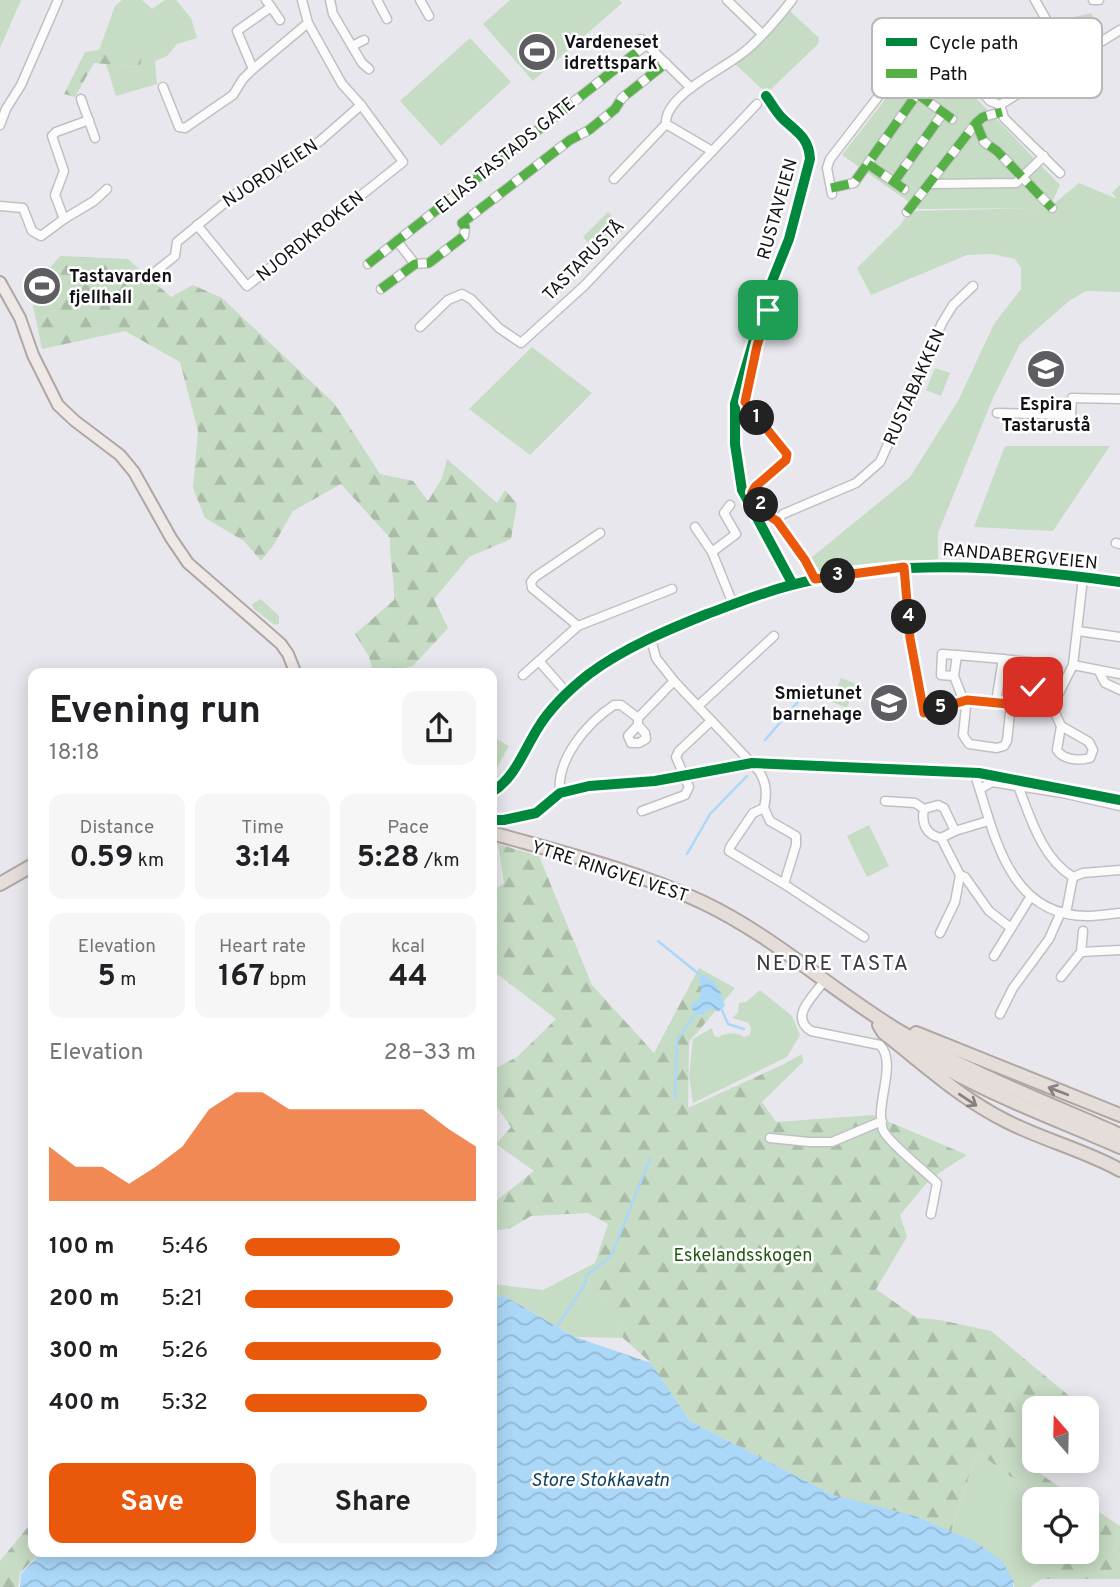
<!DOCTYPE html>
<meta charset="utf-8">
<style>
:root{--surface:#fff;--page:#f6f6f6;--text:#202124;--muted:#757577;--accent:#ea580c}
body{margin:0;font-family:Overpass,sans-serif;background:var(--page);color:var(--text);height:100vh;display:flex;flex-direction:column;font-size:26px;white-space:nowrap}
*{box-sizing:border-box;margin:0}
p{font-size:23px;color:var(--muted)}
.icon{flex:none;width:38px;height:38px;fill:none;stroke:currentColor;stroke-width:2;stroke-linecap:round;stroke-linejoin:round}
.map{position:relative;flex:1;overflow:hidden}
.details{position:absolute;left:28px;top:668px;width:469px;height:889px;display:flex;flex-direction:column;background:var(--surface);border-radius:14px;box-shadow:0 4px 18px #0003}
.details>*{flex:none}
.needle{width:46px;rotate:340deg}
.fabs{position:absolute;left:1022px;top:1396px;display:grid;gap:14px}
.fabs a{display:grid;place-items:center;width:77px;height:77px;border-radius:14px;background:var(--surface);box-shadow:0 4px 18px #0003;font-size:35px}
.pin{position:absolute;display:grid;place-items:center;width:60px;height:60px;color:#fff;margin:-30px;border-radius:14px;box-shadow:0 4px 10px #0006}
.km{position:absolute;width:35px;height:35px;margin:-18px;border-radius:50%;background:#222;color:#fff;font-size:19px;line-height:35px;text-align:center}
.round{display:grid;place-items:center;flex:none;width:74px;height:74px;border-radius:14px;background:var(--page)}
.head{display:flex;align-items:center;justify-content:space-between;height:119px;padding:0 21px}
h1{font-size:38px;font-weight:700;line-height:52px}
.stats{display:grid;grid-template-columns:repeat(3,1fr);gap:10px;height:119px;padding:7px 21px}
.stats div{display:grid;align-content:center;border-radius:14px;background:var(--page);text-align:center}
.stats b{font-size:30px;font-weight:700}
.stats small{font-size:19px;font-weight:400}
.stats p{font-size:19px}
.chart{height:196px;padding:14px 21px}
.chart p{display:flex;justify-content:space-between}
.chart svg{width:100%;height:126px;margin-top:7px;fill:var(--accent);opacity:.7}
.cta{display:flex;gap:14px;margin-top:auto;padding:14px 21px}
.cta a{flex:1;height:80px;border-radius:14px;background:var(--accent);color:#fff;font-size:28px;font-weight:700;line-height:80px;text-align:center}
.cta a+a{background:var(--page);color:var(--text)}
ul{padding:0 21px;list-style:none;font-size:23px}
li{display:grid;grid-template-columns:112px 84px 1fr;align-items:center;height:52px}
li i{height:18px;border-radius:9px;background:var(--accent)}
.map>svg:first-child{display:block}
.green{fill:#c7dcc4}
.forest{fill:url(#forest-firs)}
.water{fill:url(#water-waves)}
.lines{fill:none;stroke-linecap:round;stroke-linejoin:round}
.stream{stroke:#abd8f8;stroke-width:2.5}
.minor-casing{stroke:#c0c0c4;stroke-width:11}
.major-casing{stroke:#b0a6a4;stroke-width:14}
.highway-casing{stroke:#b0a6a4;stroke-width:16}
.minor{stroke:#fcfbfc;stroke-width:8}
.major{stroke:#eee9e7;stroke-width:10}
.highway{stroke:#e5ddd9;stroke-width:12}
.quiet{stroke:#55b145;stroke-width:9;stroke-dasharray:18 9;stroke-linecap:butt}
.cycleway-casing{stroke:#fff;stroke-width:15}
.cycleway{stroke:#00873e;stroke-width:10}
.oneway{stroke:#868281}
.route-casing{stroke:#fff;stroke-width:14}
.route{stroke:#ea580c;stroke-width:9}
.labels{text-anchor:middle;stroke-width:5;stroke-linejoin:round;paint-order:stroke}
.poi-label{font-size:18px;font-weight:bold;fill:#131216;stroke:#fff;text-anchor:start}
.street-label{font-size:18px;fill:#131216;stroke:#fff}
.park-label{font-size:18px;fill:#215910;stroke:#fff}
.water-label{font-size:19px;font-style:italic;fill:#0f425f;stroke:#fff}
.quarter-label{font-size:21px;letter-spacing:2px;fill:#3a3941;stroke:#fff}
.key{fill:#fff;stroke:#b8b8b9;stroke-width:2}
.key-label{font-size:19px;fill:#131216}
</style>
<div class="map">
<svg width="1120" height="1587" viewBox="0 0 1120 1587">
<defs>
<pattern id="forest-firs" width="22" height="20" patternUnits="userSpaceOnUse" patternTransform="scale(1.75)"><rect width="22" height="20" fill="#c7dcc4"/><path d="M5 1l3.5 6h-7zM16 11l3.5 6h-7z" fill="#aabca8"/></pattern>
<pattern id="water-waves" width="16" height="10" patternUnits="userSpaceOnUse" patternTransform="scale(1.75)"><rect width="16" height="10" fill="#abd8f8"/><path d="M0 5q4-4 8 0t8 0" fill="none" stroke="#92b8d4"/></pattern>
</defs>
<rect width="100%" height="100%" fill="#e8e7ed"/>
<!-- green -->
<g class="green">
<polygon points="0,0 21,0 0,48"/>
<polygon points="122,0 142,0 152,9 165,0 176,0 191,18 197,38 177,44 167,56 155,61 157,84 116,96 106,64 140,67 99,50 115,6"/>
<polygon points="510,0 619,0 622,3 533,81 483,24"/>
<polygon points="790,11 819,38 818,44 770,90 763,90 736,65"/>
<polygon points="1091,13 1104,36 1089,44 1074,17"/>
<polygon points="470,38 511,82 441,146 400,101"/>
<polygon points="918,57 939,60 1060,185 1050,207 1079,183 1117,199 1112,193 1120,185 1120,292 1086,291 1069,301 1020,344 993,398 938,533 938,559 820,572 811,558 910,477 958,401 994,324 1021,289 1021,268 1015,259 992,254 967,255 871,295 857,268 901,224 910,211 1042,208 919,209 842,155"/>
<polygon points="608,212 624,229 599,254 583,237"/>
<polygon points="532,347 592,393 530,455 469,409"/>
<polygon points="935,368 950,373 941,396 926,390"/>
<polygon points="1005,446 1110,446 1053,531 974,527"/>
<polygon points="841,678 856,684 847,708 832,702"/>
<polygon points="495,738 509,746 495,771 492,769 492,744"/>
<polygon points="869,825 889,866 867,877 847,836"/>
<path d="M760,990l32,26 8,19 -13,22 -94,46 -4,-27 4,-37 19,-11 2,8 5,1c8,-5 17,-5 25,0l6,-2 1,-6 -2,-6 -17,-5 6,-5 1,-10 7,-1z"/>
<polygon points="595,1263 587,1287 617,1308 623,1338 575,1337 504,1296 492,1297 492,1284 543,1290"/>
<polygon points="977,1452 1043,1500 1034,1500 1034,1552 1081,1552 1030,1587 1014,1587 1014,1582 976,1542 951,1532"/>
</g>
<!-- forest -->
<g class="forest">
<polygon points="99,50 142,56 140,67 94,63 75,97 64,94 85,52"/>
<path d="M60,256l68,3 43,38 22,-12 29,13 112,105 46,71 33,7 15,20 14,-23 5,-19 50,44 8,-13 12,14 -6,35 -42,18 -35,42 14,29 -35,38 -39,8 -5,-17 -14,-23 39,-34c1,-22 -5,-41 -4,-62l-49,-54 -48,27 -20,35 -12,15 -17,-20 -39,-23 -12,-30 5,-57 -18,-69 -55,-31 -83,18 -12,-58z"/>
<polygon points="261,599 279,616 279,624 275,625 254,609 252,604"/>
<polygon points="498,844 539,856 592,985 654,1053 699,968 735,988 689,1042 688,1108 784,1064 802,1054 803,1062 762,1102 776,1122 873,1115 967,1155 930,1179 900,1215 907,1237 876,1289 917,1318 940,1320 991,1331 1085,1409 1034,1409 1034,1451 1028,1453 1027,1465 1079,1500 1043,1500 977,1452 951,1532 915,1516 877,1509 833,1495 690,1421 651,1363 623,1338 616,1308 587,1287 608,1224 588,1213 531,1216 511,1228 492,1231 492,1204 534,1171 496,1144 511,1127 492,1100 492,1070 517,1057 556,1019 492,970 492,891 504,883"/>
<polygon points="1087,1504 1120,1526 1120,1579 1040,1579 1081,1552 1087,1552 1087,1548 1097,1542 1087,1533"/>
<polygon points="33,1521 33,1552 41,1552 20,1573 18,1587 0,1587 0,1561"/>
</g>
<!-- water -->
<g class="water">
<path d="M699,974c17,4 22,17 26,32l-7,6 -9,-4 -6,7 -8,-1 -5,-9 8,-4 3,-7z"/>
<polygon points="504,1296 575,1337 651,1363 690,1421 833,1495 915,1516 976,1542 1003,1562 1014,1582 1013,1587 20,1587 21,1574 42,1552 492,1552 492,1297"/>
</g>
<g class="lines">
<!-- stream -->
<g class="stream">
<polyline points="765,740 808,690"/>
<polyline points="687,854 710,814 747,776"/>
<polyline points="658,941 699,974"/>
<polyline points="721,1008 728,1024 744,1029"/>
<polyline points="675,1098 677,1040 696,1013"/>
<polyline points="557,1327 586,1282 586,1276 611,1256 650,1159"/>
</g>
<defs>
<g id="minor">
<polyline points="330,0 333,14 362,63 369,69"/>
<polyline points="377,0 387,19"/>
<polyline points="420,0 429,16"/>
<polyline points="727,0 762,34"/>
<polyline points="1035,0 1070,61"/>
<polyline points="1093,0 1099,0"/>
<polyline points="271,7 280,20"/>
<polyline points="641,39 691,88"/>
<polyline points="352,46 364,40"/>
<polyline points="253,69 237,31 271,7 266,0"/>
<polyline points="894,77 952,119"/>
<polyline points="163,87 179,127 185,128 233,95 243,79 253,69 308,23"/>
<polyline points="81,99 95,138"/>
<polyline points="1000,105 1120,30"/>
<polyline points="976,123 984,142 997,151 1052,208"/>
<polyline points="0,125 6,109 21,85 58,0"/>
<path d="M712,151l-46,-27c-2,-29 58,-55 78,-72 18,-14 34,-34 48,-52"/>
<polyline points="868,164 904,189"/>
<polyline points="614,179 666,124"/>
<polyline points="894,182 943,113"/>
<polyline points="929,184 1016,183 1044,156"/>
<polyline points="831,188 854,183 917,94"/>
<path d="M832,194l-5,-26 3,-9 82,-106c28,-22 61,30 78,48l10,4 4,13 56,55"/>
<polyline points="0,206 23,208 32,231 41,236 64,219 94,201 107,189"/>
<polyline points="907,212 976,123 983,117 1002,112"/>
<polyline points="64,219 55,195 64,171 52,136 56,132 89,120"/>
<polyline points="197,225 247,286 403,162 361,105 342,84 308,23 302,0"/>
<polyline points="397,241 415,264"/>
<polyline points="368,264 647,44"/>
<polyline points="155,272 175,256 177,242 254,179 271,176 320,141 361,105"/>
<path d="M778,286l-6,11 -15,49 -12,56 42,52c-4,17 -28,22 -35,38l17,23 8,6 28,39 10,19"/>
<polyline points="381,289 415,264 429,263 464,236 465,227 462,223 570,140 589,130 615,109 622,98 666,63"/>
<polyline points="420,327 448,300 462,294 471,299 499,328 521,343 584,286 757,104"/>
<polyline points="997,413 1071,415 1072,398 1120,399"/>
<polyline points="777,521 783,514 856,483 880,462 942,323 953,305 973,286"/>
<polyline points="695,527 712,552 733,604"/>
<polyline points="1116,543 1120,544"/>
<polyline points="712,552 736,534 724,513 730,505"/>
<polyline points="904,567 910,638 924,713 967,700 1041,706 1055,701 1073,665 1083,578"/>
<polyline points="578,626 532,588 531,582 535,577 600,533"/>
<polyline points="1078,631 1120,637"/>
<path d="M651,639l5,19 18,23 85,90c8,13 8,23 5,37"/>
<polyline points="957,655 1003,659"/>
<polyline points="539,661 567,693"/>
<polyline points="1073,665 1120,674"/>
<polyline points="1099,671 1105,683 1120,690"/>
<polyline points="523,675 578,626 672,589"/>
<polyline points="954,676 941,675 942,654 957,655 954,676 966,707 963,735 969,744 997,748 1004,746 1007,741 1011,704"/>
<polyline points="996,702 1003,659 1030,662 1036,669 1030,706"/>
<polyline points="1051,704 1061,726"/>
<polyline points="698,706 774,636"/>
<polyline points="638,725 645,733 646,739 639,743 631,743 628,736 638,725 638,718 674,681"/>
<path d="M1061,726l28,16 4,8 -3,8c-11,3 -27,2 -33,-8z"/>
<path d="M976,778c19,58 33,138 111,138 11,0 22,-2 33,-3"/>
<path d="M589,786l-29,7c-4,-34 27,-70 54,-88h7l17,13"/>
<path d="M1018,786c13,33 24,72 55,91l-7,36"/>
<polyline points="980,789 992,782 1062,793 1120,806"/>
<path d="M492,792c23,-14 32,-42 46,-64 12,-20 32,-39 51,-54 35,-26 78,-44 118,-60 35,-13 70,-27 106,-34 103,-22 204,-12 307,2"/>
<polyline points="885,801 915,803 924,809 938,805 944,808 955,831"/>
<path d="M924,809c-3,14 2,26 17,29"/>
<polyline points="642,811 685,795 689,787 676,757 679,751 711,721"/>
<polyline points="988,821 955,831 941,838 960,875 965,877 989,911 1011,928"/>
<polyline points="1073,877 1083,873 1120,870"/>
<polyline points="784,884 796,845 796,836 770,821 764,808 753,813 730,847 729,851 784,884 864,937"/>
<polyline points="940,933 955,902 960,875"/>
<polyline points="1081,952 1120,950"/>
<polyline points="994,956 1031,896"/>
<polyline points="1061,977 1081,952 1083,931"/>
<path d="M821,985c-10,14 -31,32 -10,46l69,14c18,19 -6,59 3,85 5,12 43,42 54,53l-6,31"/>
<polyline points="1000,1014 1013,988 1049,939 1061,912"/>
<polyline points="770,1138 809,1142 832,1142 882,1121"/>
</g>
<polyline id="major" points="0,282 20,318 33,355 58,405 75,421 120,455 134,472 171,538 188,563 281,644 288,654 296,674"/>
<g id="highway">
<path d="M492,833c71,20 145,38 212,70 69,33 125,85 190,125 72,44 150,73 226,107"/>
<polyline points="0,884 33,865"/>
<path d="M879,1025l5,8c40,31 76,65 122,88 37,19 78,29 114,49"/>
<polyline points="916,1033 1120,1115"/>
<path d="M906,1044c66,45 141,71 214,103"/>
</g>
</defs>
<!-- minor casing -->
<use href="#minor" class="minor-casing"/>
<!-- major casing -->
<use href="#major" class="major-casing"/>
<!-- highway casing -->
<use href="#highway" class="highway-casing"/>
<!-- minor -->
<use href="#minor" class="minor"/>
<!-- major -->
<use href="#major" class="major"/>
<!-- highway -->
<use href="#highway" class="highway"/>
<!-- quiet -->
<g class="quiet">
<polyline points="894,77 952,119"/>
<polyline points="976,123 984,142 997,151 1052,208"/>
<polyline points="868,164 904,189"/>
<polyline points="894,182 943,113"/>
<polyline points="831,188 854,183 917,94"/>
<polyline points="907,212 976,123 983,117 1002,112"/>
<polyline points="368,264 647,44"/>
<polyline points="381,289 415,264 429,263 464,236 465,227 462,223 570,140 589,130 615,109 622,98 666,63"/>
</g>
<defs>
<g id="cycleway">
<path d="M766,96c6,8 10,16 17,23 14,13 26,19 27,40l-21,80 -20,50 -34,115v40l7,46 49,91"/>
<path d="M492,792c23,-14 32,-42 46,-64 12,-20 32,-39 51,-54 35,-26 78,-44 118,-60 35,-13 70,-27 106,-34 103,-22 204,-12 307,2"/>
<polyline points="492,820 504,820 536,813 560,793 589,786 655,781 752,763 979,773 1120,800"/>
</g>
</defs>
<!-- cycleway casing -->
<use href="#cycleway" class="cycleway-casing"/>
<!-- cycleway -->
<use href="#cycleway" class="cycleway"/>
</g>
<!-- one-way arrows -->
<defs><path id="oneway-shaft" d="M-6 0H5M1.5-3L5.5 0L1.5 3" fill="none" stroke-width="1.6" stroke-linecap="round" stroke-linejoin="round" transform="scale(1.75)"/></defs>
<g class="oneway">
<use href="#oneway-shaft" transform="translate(1058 1091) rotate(-159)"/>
<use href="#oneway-shaft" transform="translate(968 1100) rotate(34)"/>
</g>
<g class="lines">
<defs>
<path id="route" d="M768,310l-11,36 -12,56 42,52 -1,6 -31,27 -3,5c4,10 15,24 25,29l28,39 10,19 89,-12 6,71 14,75 43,-13 63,6 3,-19"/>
</defs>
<!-- route casing -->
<use href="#route" class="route-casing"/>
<!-- route -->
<use href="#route" class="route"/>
</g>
<!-- icons -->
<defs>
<symbol id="stadium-disc" viewBox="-11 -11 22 22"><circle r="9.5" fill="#5e5d61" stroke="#fff"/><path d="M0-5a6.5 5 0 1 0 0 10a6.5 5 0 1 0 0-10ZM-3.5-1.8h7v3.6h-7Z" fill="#fff"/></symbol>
<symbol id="school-disc" viewBox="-11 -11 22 22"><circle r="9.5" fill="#5e5d61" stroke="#fff"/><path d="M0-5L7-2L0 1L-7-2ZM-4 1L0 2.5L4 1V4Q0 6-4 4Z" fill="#fff"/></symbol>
</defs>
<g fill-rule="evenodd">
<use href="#stadium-disc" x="515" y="30" width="44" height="44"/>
<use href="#stadium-disc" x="20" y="264" width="44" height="44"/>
<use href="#school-disc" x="1024" y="347" width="44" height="44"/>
<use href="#school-disc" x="867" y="681" width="44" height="44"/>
</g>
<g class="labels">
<!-- poi labels -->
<g class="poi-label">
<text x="564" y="48">Vardeneset<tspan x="564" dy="21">idrettspark</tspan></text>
<text x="69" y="282">Tastavarden<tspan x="69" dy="21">fjellhall</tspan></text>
<text x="1046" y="410" text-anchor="middle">Espira<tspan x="1046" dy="21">Tastarustå</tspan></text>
<text x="862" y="699" text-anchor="end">Smietunet<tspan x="862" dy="21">barnehage</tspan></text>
</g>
<!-- street labels -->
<g class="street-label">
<text transform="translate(505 155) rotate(-39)" y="6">ELIAS TASTADS GATE</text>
<text transform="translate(270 173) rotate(-33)" y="6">NJORDVEIEN</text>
<text transform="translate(777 209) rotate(-74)" y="6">RUSTAVEIEN</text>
<text transform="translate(310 236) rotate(-39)" y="6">NJORDKROKEN</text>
<text transform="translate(583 260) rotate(-45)" y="6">TASTARUSTÅ</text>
<text transform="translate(914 387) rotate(-66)" y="6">RUSTABAKKEN</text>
<text transform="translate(1020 556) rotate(5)" y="6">RANDABERGVEIEN</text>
<text transform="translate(610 871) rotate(18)" y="6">YTRE RINGVEI VEST</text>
</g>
<!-- park labels -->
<g class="park-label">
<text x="743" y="1261">Eskelandsskogen</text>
</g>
<!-- water labels -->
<g class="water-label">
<text x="600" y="1486">Store Stokkavatn</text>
</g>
<!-- quarter labels -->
<g class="quarter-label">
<text x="833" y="970">NEDRE TASTA</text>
</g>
</g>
<!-- legend -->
<rect x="872" y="18" width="230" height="80" rx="10" class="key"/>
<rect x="886" y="38" width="31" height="8" fill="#00873e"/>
<rect x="886" y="69" width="31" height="9" fill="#55b145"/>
<g class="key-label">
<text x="929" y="49">Cycle path</text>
<text x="929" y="80">Path</text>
</g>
</svg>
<div class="fabs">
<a><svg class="needle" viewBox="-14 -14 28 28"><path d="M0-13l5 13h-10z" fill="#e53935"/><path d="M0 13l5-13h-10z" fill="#757577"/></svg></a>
<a><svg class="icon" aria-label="locate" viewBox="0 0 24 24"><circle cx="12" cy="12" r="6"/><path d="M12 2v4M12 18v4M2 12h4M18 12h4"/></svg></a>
</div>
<div class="pin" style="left:768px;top:310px;background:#1e9e55"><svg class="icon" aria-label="arrive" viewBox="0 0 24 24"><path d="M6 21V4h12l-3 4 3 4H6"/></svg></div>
<div class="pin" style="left:1033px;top:687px;background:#d93025"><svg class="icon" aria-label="check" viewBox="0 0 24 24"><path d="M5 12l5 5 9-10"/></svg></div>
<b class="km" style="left:757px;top:418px">1</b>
<b class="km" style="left:761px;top:505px">2</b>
<b class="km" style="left:838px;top:576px">3</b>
<b class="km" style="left:909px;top:617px">4</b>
<b class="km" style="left:941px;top:708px">5</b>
<section class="details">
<div class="head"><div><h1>Evening run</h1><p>18:18</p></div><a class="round"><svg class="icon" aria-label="share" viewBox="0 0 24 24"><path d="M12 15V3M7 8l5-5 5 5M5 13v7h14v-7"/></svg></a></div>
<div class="stats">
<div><p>Distance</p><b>0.59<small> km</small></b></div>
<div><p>Time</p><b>3:14</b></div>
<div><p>Pace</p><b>5:28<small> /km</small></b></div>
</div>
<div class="stats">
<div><p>Elevation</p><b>5<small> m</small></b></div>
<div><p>Heart rate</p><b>167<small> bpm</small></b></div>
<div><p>kcal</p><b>44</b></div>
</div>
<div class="chart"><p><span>Elevation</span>28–33 m</p>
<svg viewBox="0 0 160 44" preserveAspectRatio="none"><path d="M0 44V25L10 32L20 32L30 38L40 32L50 25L60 12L70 6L80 6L90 12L100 12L110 12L120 12L130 12L140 12L150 19L160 25V44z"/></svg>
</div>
<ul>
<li><b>100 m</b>5:46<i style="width:67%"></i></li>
<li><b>200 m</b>5:21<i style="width:90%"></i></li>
<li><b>300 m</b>5:26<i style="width:85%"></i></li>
<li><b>400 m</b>5:32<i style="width:79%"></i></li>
</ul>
<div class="cta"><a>Save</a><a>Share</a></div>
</section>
</div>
